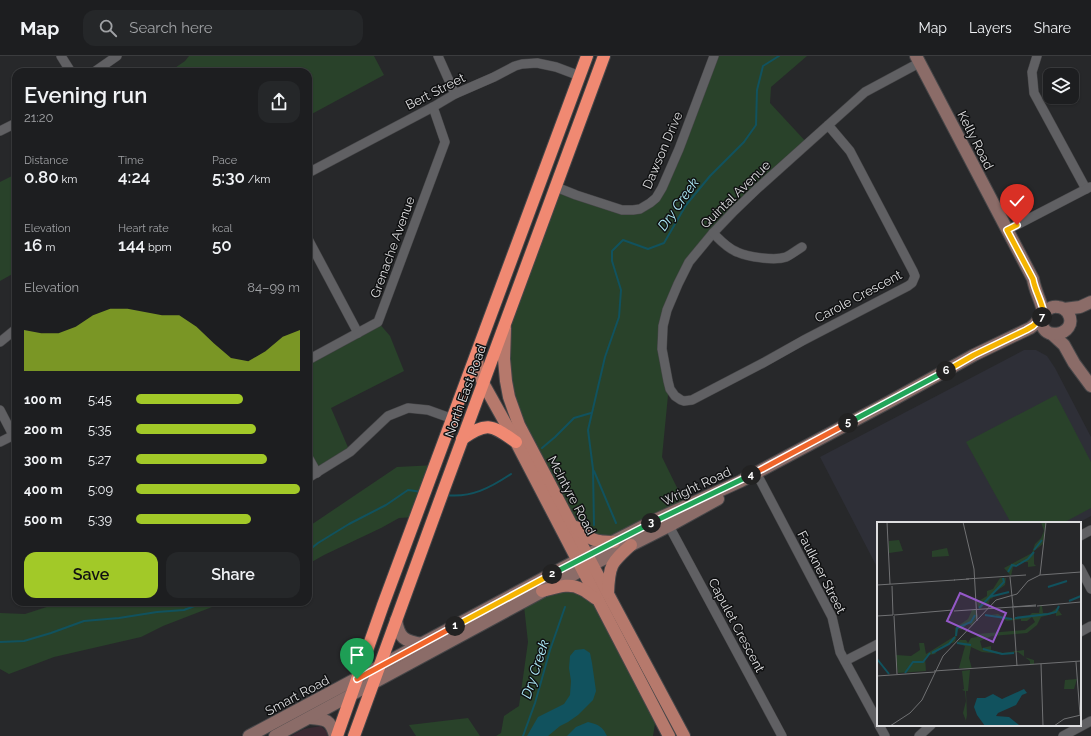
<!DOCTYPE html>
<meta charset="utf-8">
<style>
:root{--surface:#1d1e20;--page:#252729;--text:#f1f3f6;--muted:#a0a2a5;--line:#3b3c3e;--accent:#a2c928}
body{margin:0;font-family:Raleway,sans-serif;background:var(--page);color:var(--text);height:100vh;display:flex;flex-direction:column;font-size:15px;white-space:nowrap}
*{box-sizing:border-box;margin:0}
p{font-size:13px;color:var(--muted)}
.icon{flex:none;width:22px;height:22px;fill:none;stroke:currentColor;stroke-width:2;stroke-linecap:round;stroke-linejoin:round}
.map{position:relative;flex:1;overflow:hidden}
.details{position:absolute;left:12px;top:12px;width:300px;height:538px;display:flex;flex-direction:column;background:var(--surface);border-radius:12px;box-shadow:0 1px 3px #0004,0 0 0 1px var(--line)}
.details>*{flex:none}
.fabs{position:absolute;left:1043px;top:12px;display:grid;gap:8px}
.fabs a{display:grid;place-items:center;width:36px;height:36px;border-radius:8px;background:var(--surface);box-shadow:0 1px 3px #0004,0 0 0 1px var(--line);font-size:20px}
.pin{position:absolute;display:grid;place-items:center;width:34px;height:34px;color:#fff;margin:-41px -17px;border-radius:50% 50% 50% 0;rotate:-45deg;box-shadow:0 0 4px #0007}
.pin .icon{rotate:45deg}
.km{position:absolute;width:20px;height:20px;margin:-10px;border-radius:50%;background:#222;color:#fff;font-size:11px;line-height:20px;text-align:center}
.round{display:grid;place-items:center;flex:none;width:42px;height:42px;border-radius:12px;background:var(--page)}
.overview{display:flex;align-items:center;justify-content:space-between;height:68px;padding:0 12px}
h1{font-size:22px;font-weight:600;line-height:30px}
.metrics{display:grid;grid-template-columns:repeat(3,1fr);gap:6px;height:68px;padding:4px 12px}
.metrics div{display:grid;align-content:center}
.metrics b{font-size:17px;font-weight:600}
.metrics small{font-size:11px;font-weight:400}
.metrics p{font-size:11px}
.chart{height:112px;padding:8px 12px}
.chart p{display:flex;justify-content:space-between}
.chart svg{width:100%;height:72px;margin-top:4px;fill:var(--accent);opacity:.7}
.action{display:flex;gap:8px;margin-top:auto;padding:8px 12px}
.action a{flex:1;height:46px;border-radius:12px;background:var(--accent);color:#111;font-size:16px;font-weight:600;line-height:46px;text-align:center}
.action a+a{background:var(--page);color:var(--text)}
ul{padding:0 12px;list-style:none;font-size:13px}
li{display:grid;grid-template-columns:64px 48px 1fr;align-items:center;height:30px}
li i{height:10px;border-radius:5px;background:var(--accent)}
header{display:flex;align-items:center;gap:24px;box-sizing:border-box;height:56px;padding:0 20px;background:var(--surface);border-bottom:1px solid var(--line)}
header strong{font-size:19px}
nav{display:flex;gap:22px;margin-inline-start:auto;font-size:14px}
.search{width:280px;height:36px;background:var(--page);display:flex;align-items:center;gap:10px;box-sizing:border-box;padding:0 14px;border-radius:12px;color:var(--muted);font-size:15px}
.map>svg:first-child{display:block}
.commercial{fill:#3b2932}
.built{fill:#2e2f37}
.green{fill:#29422a}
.water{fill:#11525e}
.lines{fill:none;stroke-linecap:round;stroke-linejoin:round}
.stream{stroke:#11525e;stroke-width:2}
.street-casing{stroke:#464648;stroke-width:10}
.secondary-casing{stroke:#464648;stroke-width:14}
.primary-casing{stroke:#464648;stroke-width:14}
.highway-casing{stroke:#464648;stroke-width:14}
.street{stroke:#606063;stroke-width:9}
.secondary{stroke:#8b6c68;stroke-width:12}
.primary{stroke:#b6796c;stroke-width:12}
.highway{stroke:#f08972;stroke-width:12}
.split-1-casing{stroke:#fff;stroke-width:8}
.split-2-casing{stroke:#fff;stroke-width:8}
.split-3-casing{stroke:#fff;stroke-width:8}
.split-4-casing{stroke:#fff;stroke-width:8}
.split-5-casing{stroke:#fff;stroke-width:8}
.split-6-casing{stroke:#fff;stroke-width:8}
.split-7-casing{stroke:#fff;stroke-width:8}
.split-8-casing{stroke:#fff;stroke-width:8}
.split-1{stroke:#f0652b;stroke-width:5}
.split-2{stroke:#f5b400;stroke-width:5}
.split-3{stroke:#22a559;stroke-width:5}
.split-4{stroke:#22a559;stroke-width:5}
.split-5{stroke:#f0652b;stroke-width:5}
.split-6{stroke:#22a559;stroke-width:5}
.split-7{stroke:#f5b400;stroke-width:5}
.split-8{stroke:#f5b400;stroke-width:5}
.labels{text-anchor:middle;stroke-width:3;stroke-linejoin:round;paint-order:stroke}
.street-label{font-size:13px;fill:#dedee0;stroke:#101112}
.water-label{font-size:14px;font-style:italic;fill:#b1f0fe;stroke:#101112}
.inset-river{fill:none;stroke:#11525e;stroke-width:2}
.inset-road{fill:none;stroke:#707173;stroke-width:1}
.view{fill:#9458c7;fill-opacity:0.15;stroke:#9458c7;stroke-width:2}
.inset-edge{fill:none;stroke:#dedee0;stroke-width:2}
</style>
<header>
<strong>Map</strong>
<div class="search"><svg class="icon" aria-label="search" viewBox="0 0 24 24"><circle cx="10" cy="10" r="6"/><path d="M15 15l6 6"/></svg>Search here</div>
<nav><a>Map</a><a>Layers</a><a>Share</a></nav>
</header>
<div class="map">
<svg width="1091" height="680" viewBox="0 0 1091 680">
<rect width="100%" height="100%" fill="#27282a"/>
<!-- commercial -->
<polygon class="commercial" points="321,670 327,676 327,680 291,680 304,673"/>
<!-- built -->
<polygon class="built" points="1024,294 1036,294 1047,300 1055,312 1091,381 1091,460 1078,467 878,467 878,513 820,401"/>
<!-- green -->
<g class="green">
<polygon points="189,0 374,0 384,19 308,60 308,16 169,16 185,5"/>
<polygon points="714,0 807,0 771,31 770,47 808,88 709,182 680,224 663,274 669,329 662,401 686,450 606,486 572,469 513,345 506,265 556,131 627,154 656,142"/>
<polygon points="16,118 16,216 0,225 0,126"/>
<polygon points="378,266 390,280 404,315 331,352 350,396 317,417 308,401 308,304"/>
<polygon points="1056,339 1091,406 1091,452 1063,467 1011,467 966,386"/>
<polygon points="436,409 416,461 399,462 381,472 324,499 308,508 308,471 397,411"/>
<polygon points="561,531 599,546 657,655 653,680 496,680 501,677 504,660 519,650 528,586 524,550"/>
<polygon points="62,546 225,546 163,570 141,581 54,601 9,618 0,613 0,557 25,558"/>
<polygon points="468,662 480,680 416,680 409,669"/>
</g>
<!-- water -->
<g class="water">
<polygon points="584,593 590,597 592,607 596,635 593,644 578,659 568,666 560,670 548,680 527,680 538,661 564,648 570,639 571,625 569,612 570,600 575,594"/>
<path d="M588,666c11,3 14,4 19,14h-40l9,-9z"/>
</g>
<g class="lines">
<!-- stream -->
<g class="stream">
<polyline points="542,392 555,381 574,362 591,357"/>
<polyline points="594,415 616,467"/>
<path d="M446,439c25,3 44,-7 65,-21"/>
<polyline points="594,469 593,413 588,374 605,301 619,261 621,234 612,205 612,195 623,184 648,193 664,187 686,149 710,120 744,86 756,69 757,34 763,10 779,0"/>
<polyline points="308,495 318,487 349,468 386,449 408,434 422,436"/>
<polyline points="0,586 24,585 51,577 84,565 119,562 157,556 184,554 205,546"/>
<polyline points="523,680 535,647 550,594 565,551"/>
</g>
<defs>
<g id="street">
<polyline points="61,0 71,16"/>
<polyline points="438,0 455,38"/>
<polyline points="1037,0 1032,16 1034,37 1086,133"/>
<polyline points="94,16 117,0"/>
<polyline points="828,69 850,95 913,215 915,220 912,227 908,230 804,284 763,307 692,344 684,345 681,344 675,340 670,333 668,325 662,293 663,270 667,254 678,228 689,206 713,177 733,156 758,132 865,36 919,7"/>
<polyline points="0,75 16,67"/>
<polyline points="308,117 433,51 455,38 494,21 515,10 522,8 537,7 556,11 580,20"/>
<polyline points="556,131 576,139 622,154 633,154 640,153 650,147 656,142 662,132 679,93 714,0"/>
<polyline points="1007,174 1090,131"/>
<path d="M713,177c7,7 14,15 24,19 11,5 38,9 49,5 6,-3 11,-7 16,-10"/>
<polyline points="308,183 358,277"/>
<polyline points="0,286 16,273"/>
<polyline points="308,304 378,266 445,86 433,51"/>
<polyline points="0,354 13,379"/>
<polyline points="0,386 16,378"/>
<polyline points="308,401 317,417"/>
<polyline points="308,422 350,396 388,360 408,352 428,354 453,363"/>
<polyline points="759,422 832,561 840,596 878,666"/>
<polyline points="669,470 782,680"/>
<polyline points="1080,480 1091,474"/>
<polyline points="1080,512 1091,533"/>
<polyline points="1080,576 1091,570"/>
<polyline points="845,605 878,588"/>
<polyline points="879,669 885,680"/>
<polyline points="919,680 931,669"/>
<polyline points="1063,680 1091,665"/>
</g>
<g id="secondary">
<path d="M916,0l117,223c2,12 8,22 11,35"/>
<polyline points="1064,253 1080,251 1091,246"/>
<polyline points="1052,278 1064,289 1074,307 1091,330"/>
<path d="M396,564c3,18 8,21 26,24"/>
<path d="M310,662c16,1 21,2 25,18"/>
<path d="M249,680l338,-181 66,-34 88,-40 148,-79 85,-47 52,-25c3,-1 6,-3 8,-5 7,-7 12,-20 24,-18 4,0 8,3 10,6 13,23 -33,31 -25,3"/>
<polyline points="275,680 582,514 669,470 718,443"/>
</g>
<g id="primary">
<polyline points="505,272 504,303 506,325 509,341 519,369 592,508 684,680"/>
<polyline points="477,298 478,314 483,327 516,386 669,680"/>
<path d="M576,471c14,13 19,15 38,15"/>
<path d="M542,535c13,-3 27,-9 39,-2 5,2 9,6 14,9"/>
<path d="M608,537c1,-28 3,-30 23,-48"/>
</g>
<g id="highway">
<path d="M462,383c26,-18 29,-14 54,3"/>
<polyline points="337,680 383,549 587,0"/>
<polyline points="354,680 444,433 604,0"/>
</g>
</defs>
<!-- street casing -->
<use href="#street" class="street-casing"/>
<!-- secondary casing -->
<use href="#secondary" class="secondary-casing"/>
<!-- primary casing -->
<use href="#primary" class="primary-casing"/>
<!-- highway casing -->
<use href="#highway" class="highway-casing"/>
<!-- street -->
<use href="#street" class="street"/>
<!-- secondary -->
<use href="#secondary" class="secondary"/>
<!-- primary -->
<use href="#primary" class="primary"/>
<!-- highway -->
<use href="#highway" class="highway"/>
</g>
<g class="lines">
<defs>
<polyline id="split-1" points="357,623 455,570"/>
<polyline id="split-2" points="455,570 552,518"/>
<polyline id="split-3" points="552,518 651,467"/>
<polyline id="split-4" points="651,467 751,419"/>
<polyline id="split-5" points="751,419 848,367"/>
<polyline id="split-6" points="848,367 946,315"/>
<polyline id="split-7" points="946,315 974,299 1026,274 1033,270 1042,261"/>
<path id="split-8" d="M1017,169l-10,5 26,49c2,12 9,22 11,35l-2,3"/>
</defs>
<!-- split-1 casing -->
<use href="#split-1" class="split-1-casing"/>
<!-- split-2 casing -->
<use href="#split-2" class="split-2-casing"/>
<!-- split-3 casing -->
<use href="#split-3" class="split-3-casing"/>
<!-- split-4 casing -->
<use href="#split-4" class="split-4-casing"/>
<!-- split-5 casing -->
<use href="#split-5" class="split-5-casing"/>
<!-- split-6 casing -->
<use href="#split-6" class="split-6-casing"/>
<!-- split-7 casing -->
<use href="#split-7" class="split-7-casing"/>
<!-- split-8 casing -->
<use href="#split-8" class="split-8-casing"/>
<!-- split-1 -->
<use href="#split-1" class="split-1"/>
<!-- split-2 -->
<use href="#split-2" class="split-2"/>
<!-- split-3 -->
<use href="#split-3" class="split-3"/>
<!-- split-4 -->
<use href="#split-4" class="split-4"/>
<!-- split-5 -->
<use href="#split-5" class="split-5"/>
<!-- split-6 -->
<use href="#split-6" class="split-6"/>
<!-- split-7 -->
<use href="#split-7" class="split-7"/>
<!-- split-8 -->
<use href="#split-8" class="split-8"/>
</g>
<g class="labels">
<!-- street labels -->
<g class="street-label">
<text transform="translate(435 35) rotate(-27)" y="5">Bert Street</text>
<text transform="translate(976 84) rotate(63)" y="5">Kelly Road</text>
<text transform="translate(662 94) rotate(-67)" y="5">Dawson Drive</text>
<text transform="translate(735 138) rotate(-44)" y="5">Quintal Avenue</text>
<text transform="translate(392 191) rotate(-70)" y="5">Grenache Avenue</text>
<text transform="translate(858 240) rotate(-28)" y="5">Carole Crescent</text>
<text transform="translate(465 335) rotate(-70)" y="5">North East Road</text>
<text transform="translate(696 430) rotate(-25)" y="5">Wright Road</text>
<text transform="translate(572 439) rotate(62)" y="5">McIntyre Road</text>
<text transform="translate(822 516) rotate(63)" y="5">Faulkner Street</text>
<text transform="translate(737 569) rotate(62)" y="5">Capulet Crescent</text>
<text transform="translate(297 639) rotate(-28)" y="5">Smart Road</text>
</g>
<!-- water labels -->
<g class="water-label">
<text transform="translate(678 148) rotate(-55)" y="5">Dry Creek</text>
<text transform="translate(535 613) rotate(-72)" y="5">Dry Creek</text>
</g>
</g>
<!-- overview -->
<g transform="translate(877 466)">
<rect width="204" height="204" fill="#27282a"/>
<path d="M164,0h5l-3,22 -9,7v13l2,2 -8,1v-5h-8l-7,5 -2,9 -7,-8 28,-15 3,-9 6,-6 3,-7zM22,18l4,11 -14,2v-12zM70,26l2,8 -17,1v-6zM123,56h6l-1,7 -14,10 2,3 -3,1 -2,7 -4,-2 -3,5 -3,-2 -1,-5 10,-6v-5l6,-2zM163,84h2l1,7h7l7,-5 5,7 -6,1v-3l-15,4 -4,8 -10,8 -35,3 -12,5 2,7 9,-2v4l12,3 21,-3v7l10,3v4h-4v-3l-12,-9 -17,2 -19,-2 -11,-5 -2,11 3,11 -13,-1 6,-22 -9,-3 4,-3h6l2,3 3,-5 6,-1v-3l48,-4 10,-8 -3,-5 -5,4h-6v-2l-14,2 -12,-6 -13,1 16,-2 8,5 22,-2 4,-4h7zM95,88h4l2,6 -6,10 -4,-3 -6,7 -4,-1 -3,13 -15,5 -5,7 -7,1 -3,3 1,13 -28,2 -2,-18 15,1 9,-6 -1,-7h5l2,11 29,-18v-8l13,-9zM93,148l-2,21h-2l1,24 -1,5 -1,3 -2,3 3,-5 -3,-8 3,-12 -1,-10 -3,-1 2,-1 -2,-18zM200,157l-3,10h-10l1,-9z" fill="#29422a"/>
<path d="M147,167l3,4 -5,2 -6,10 -18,8 -2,3 13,1 10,8 13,1h-47l-8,-11 -3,-8 3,-9h8l8,-4 9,5z" fill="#11525e"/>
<path class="inset-river" d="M157,28l8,-10M131,50l4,-7 4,1 12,-7 6,-7M171,65l19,-6M112,75l20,-5M192,79l12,-5M102,86l25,-26 -1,-4M108,93l27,4M138,96l33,-4 8,-2 3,-6M79,114l1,-8 14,-6 4,-7M80,121l14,2M106,127l19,5 12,-1M55,131l17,-9 6,-7M0,137l12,15M28,151l8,-11h10l7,-9"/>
<path class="inset-road" d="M10,0l3,62M19,0h35M86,0l11,47 3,52M169,0l-6,53 41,-3M133,55l3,29M89,57l60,-4M77,58l15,-1M0,63l78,-5M15,64l1,29M159,83l-24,2 24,-1M160,84l44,-4M136,86l4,58M77,89l59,-4M17,93l59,-5M0,94l16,-1M17,94l3,58M199,140l4,53M164,142l2,62M57,149l147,-10M0,154l58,-4M13,204l20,-13 12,-13 21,-44 53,-56 21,-6 11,-13 12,-6M177,204l10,-7 17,-4"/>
<path class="view" d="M83,71l46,20 -13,29 -46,-21z"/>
<rect width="204" height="204" class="inset-edge"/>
</g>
</svg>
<div class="fabs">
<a><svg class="icon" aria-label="layers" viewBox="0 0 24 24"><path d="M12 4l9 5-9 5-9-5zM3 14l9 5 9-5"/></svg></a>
</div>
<div class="pin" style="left:357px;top:623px;background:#1e9e55"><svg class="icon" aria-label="arrive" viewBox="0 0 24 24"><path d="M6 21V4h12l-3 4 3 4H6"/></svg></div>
<div class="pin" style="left:1017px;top:169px;background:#d93025"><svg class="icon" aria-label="check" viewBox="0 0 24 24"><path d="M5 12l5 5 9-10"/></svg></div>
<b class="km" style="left:455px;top:570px">1</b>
<b class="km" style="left:552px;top:518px">2</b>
<b class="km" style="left:651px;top:467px">3</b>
<b class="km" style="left:751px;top:419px">4</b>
<b class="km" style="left:848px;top:367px">5</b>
<b class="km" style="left:946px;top:315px">6</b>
<b class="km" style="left:1042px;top:261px">7</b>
<section class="details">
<div class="overview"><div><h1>Evening run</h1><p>21:20</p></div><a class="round"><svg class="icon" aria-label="share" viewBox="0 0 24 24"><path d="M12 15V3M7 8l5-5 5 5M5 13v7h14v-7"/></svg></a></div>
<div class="metrics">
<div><p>Distance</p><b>0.80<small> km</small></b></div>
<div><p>Time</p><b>4:24</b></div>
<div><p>Pace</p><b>5:30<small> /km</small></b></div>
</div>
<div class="metrics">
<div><p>Elevation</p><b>16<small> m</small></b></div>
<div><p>Heart rate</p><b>144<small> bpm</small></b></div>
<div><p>kcal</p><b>50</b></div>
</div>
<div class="chart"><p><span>Elevation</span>84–99 m</p>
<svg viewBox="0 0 160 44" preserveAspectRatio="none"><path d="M0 44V19L10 21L20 21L30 17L40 10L50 6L60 6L70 8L80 10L90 10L100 17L110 27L120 36L130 38L140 32L150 23L160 19V44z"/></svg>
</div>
<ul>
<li><b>100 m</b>5:45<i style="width:65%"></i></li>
<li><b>200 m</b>5:35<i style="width:73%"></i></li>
<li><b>300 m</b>5:27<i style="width:80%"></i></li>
<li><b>400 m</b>5:09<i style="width:100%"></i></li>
<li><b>500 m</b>5:39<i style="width:70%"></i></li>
</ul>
<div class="action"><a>Save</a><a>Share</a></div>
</section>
</div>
